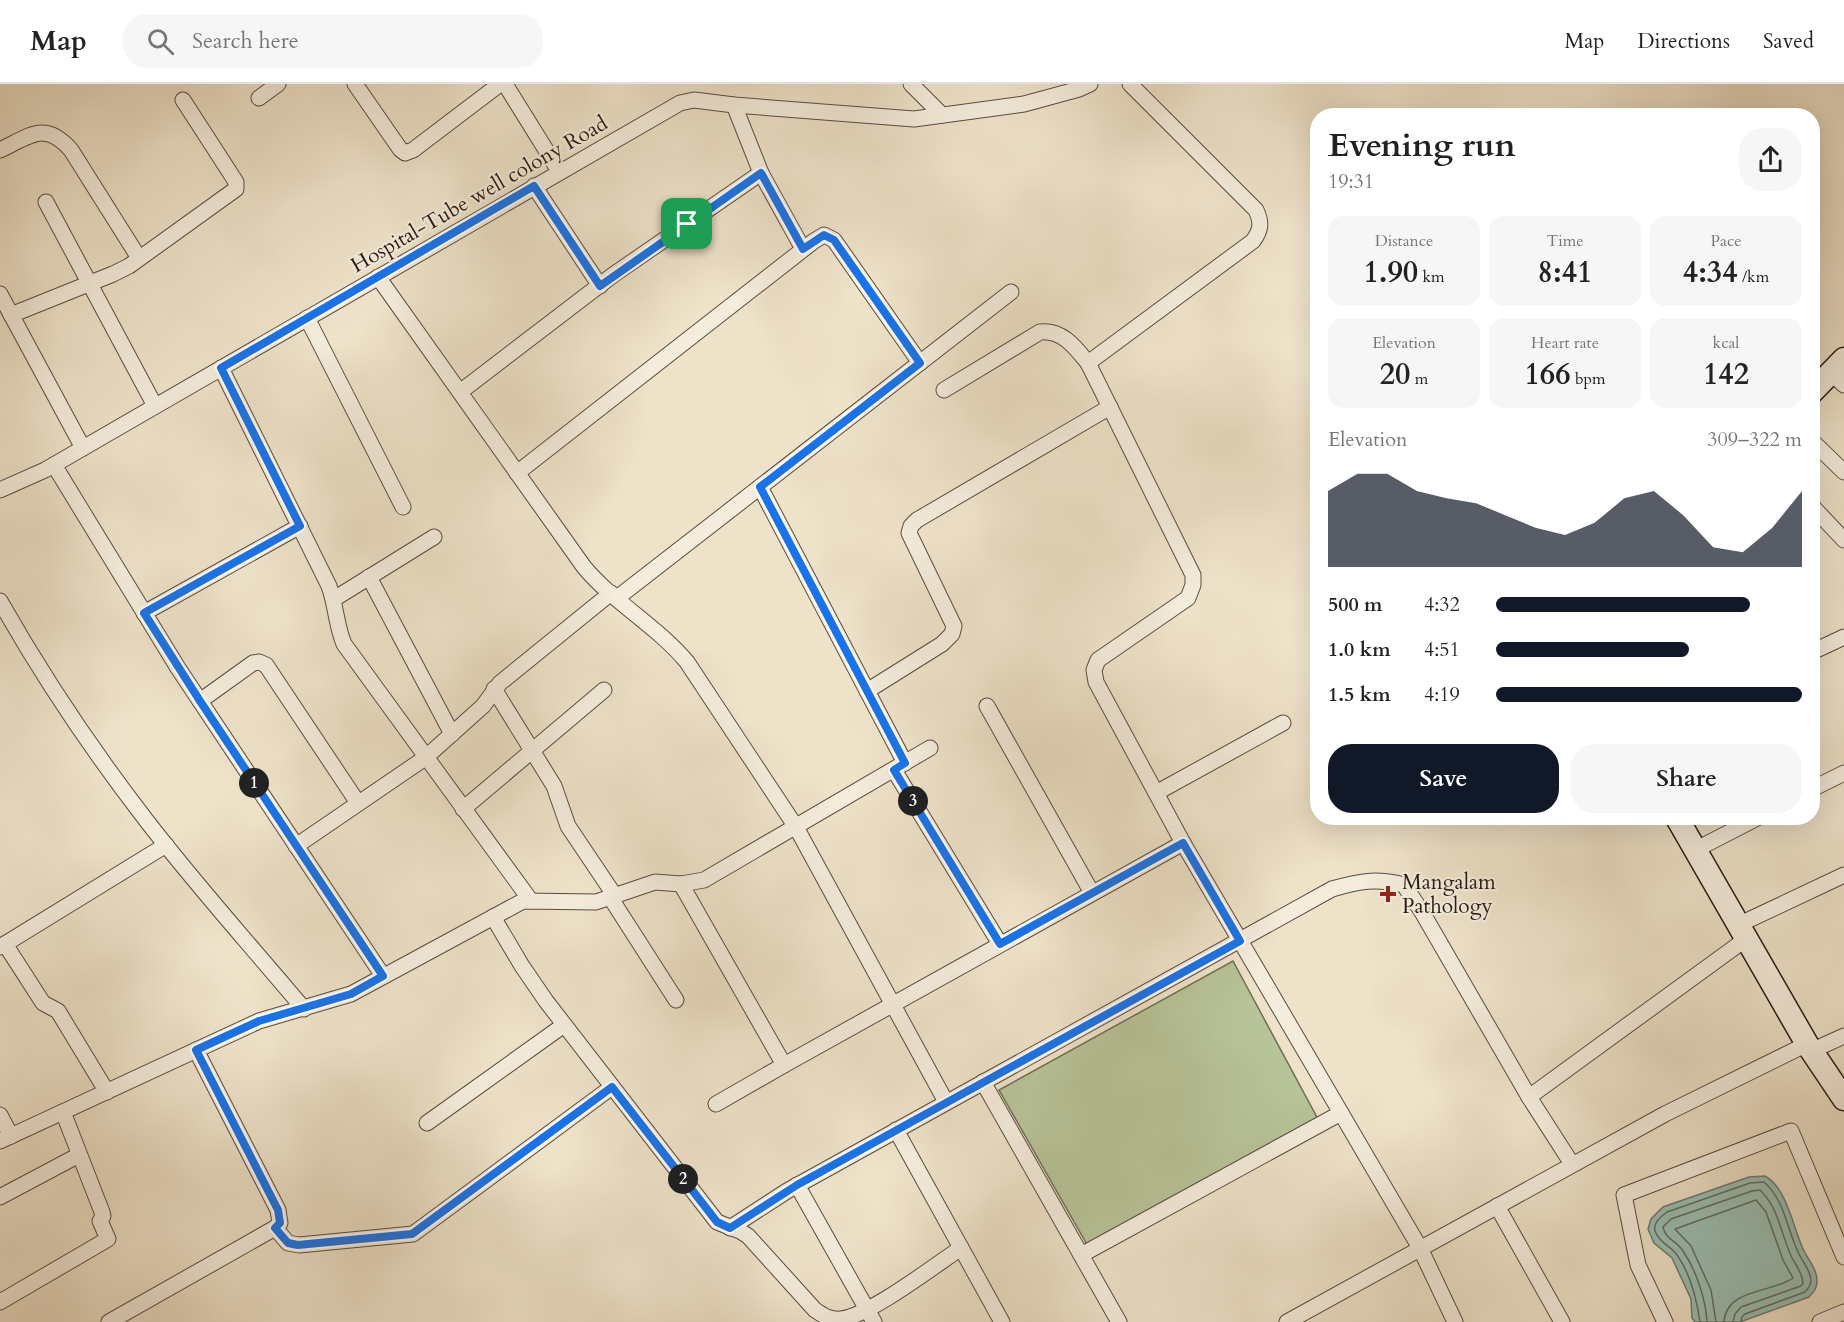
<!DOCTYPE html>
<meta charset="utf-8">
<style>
:root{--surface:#fff;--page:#f6f6f6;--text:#222;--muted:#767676;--line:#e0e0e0;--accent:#111827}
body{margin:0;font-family:Cardo,serif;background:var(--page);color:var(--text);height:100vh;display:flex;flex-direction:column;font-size:22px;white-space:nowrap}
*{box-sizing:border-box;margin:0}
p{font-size:20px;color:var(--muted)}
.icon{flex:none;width:33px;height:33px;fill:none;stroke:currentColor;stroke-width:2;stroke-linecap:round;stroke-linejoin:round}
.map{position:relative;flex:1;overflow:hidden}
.side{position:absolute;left:1310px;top:24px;width:510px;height:717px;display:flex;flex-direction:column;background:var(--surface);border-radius:24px;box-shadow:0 6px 24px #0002}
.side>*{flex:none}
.pin{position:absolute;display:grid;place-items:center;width:51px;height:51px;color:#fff;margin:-26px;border-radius:12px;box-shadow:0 3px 9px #0006}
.km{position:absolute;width:30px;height:30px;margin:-15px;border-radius:50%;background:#222;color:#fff;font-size:16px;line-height:30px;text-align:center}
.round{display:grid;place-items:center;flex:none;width:63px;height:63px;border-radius:24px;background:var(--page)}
.head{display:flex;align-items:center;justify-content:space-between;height:102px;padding:0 18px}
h1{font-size:33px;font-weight:600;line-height:45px}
.metrics{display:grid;grid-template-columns:repeat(3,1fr);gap:9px;height:102px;padding:6px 18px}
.metrics div{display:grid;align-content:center;border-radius:15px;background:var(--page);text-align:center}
.metrics b{font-size:30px;font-weight:600}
.metrics small{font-size:16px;font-weight:400}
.metrics p{font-size:16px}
.chart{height:168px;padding:12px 18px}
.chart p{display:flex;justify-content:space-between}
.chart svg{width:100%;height:108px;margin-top:6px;fill:var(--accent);opacity:.7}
.primary-button{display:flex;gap:12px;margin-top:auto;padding:12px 18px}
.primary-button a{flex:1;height:69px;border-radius:24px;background:var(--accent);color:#fff;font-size:24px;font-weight:600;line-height:69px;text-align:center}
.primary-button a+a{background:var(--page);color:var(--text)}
ul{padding:0 18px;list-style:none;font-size:20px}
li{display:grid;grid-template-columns:96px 72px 1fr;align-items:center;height:45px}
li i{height:15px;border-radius:8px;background:var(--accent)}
header{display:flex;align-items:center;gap:36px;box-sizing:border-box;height:84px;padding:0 30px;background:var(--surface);border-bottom:2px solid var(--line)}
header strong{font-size:28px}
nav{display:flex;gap:33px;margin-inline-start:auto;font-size:21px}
.search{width:420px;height:54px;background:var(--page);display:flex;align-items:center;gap:15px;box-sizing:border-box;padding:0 21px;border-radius:24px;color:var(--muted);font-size:22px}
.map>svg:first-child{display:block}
.green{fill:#b7c398;stroke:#6f6e56;stroke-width:1.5}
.water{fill:#9abeb2;stroke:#6c7c72;stroke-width:1.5}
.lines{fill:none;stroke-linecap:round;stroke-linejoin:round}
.shore{stroke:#606c62;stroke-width:1.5}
.street-casing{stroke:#594c40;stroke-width:17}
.secondary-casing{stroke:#271a13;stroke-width:25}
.street{stroke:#f4ecdc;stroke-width:15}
.secondary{stroke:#f4ecdc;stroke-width:22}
.route-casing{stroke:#fff;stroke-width:12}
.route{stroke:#1a73e8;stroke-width:8}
.poi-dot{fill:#8f2418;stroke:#f4ecdc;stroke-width:2}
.labels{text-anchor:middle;stroke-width:4.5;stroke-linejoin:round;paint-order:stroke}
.street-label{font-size:21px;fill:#271a13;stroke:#f4ecdc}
.poi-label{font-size:21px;fill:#271a13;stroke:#f4ecdc;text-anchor:start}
</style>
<header>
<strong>Map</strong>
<div class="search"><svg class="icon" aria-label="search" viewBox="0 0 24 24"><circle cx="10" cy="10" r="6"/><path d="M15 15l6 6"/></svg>Search here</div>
<nav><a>Map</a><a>Directions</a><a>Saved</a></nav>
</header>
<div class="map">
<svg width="1844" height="1238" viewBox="0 0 1844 1238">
<rect width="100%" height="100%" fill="#eee2c9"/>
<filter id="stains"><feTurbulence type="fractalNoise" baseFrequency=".00333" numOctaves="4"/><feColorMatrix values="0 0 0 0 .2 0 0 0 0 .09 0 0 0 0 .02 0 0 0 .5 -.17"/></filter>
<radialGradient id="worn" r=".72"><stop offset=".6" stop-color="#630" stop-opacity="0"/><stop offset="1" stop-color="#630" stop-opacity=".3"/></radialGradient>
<!-- green -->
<polygon class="green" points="1233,877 1319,1037 1089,1164 999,1006"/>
<!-- water -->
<path class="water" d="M1765,1092c23,13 28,53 39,75 5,10 13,18 13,30 0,7 -3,11 -8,16l-69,25h-45l-3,-4 -1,-19 -19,-41 -18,-15 -6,-14 3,-10 12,-12 86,-30z"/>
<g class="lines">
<!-- shore -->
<g class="shore">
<path d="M1700,1238c-3,-21 -10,-49 -23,-67 -6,-9 -18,-12 -22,-24 -2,-9 6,-14 12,-19l83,-29 14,-1c21,18 23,48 35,72 4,9 11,15 12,26 0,5 -2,8 -6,12l-60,22 -3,3 -1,5"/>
<path d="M1707,1238c-1,-22 -11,-52 -24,-71 -6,-10 -18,-12 -20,-24l8,-8 81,-28 8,-1c19,18 21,45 32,68 5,9 10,14 11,25l-2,3 -60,21 -6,7 -2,8"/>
<path d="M1716,1238l-5,-32 -20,-44 -16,-17 81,-29 10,12 17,48 10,18c-20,15 -67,10 -69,44"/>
</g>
<defs>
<g id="street">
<polyline points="355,0 400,65 405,69 413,66 500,0"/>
<polyline points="505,0 559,87"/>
<polyline points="911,0 942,31"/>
<polyline points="259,14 278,0"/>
<polyline points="734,21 761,89 803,165"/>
<path d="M0,66c30,-14 45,-30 71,0l68,108"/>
<polyline points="534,102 600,202"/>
<polyline points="46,118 155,322"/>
<path d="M378,193l206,290c30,36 73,59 103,95l109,165 150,275"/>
<polyline points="0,210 83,364"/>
<polyline points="11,231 113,190 129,182 236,105 236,98 183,16"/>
<polyline points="307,234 403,423"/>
<path d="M1088,279l165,-122c8,-11 9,-18 3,-31l-126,-126"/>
<path d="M221,284l108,218c7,19 7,39 15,58l187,257"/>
<polyline points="1831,289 1844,301"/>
<path d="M944,306l96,-58c23,-2 35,15 48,31l105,212v10l-5,13 -90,62 -4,10 2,12 87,161 237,405 35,74"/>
<polyline points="460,308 613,191 761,89"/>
<polyline points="1812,357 1844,388"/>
<polyline points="54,381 178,584 383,892"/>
<polyline points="517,389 814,157 824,151 834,156 920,279"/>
<polyline points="760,403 905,679"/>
<polyline points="0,406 45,386 680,19 694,16 734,21 914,35 1024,20 1079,5 1090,0"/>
<polyline points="1812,422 1844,456"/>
<polyline points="369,493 452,650"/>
<polyline points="617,514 1011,208"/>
<polyline points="334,515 434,453"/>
<path d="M0,517c43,76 92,149 146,219 50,65 105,126 158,189"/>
<polyline points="144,529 300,442"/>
<polyline points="1812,568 1844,553"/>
<polyline points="494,605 554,702 568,742 615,812"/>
<polyline points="867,607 942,560 952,550 954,542 909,449 911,442 917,436 1110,323"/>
<polyline points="200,617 253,579 259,578 266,581 358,719"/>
<polyline points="987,622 1092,809"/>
<polyline points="894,686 1000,860"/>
<polyline points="1812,705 1844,689"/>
<polyline points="1156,709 1283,639"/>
<polyline points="463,725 604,606"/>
<polyline points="296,762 425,674 483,622 500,599 611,509"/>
<polyline points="1695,766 1757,734"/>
<polyline points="681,800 784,981"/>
<polyline points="610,813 676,916"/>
<path d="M493,833l29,49 24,35 171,221 23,9 8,5 67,74c9,6 15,10 26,9 28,-3 93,-53 120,-71"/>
<polyline points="1738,841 1844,791"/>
<polyline points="5,860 43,919 58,927 107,1008"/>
<polyline points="0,863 166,761"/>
<polyline points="1811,967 1844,952"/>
<polyline points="983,998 1119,1238"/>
<polyline points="1529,1013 1746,855"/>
<polyline points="716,1020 784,981 1183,759"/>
<polyline points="0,1031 11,1052"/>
<polyline points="427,1039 564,941"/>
<polyline points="896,1046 1002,1238"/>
<polyline points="0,1057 259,937 351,910 523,817 596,818 655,798 681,800 704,796 930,664"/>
<polyline points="797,1101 874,1238"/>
<polyline points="0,1113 79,1071"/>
<polyline points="1497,1122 1562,1238"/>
<polyline points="275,1144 288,1159 299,1161 413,1150 612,1003"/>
<path d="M730,1144l57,-37 545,-302c28,-8 43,-11 72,-4l18,27 107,185 43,67"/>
<polyline points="1081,1171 1341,1029"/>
<polyline points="0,1218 108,1155 100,1137 103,1132 102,1128 63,1028"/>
<polyline points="109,1238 275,1144 280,1139 278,1126 196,966"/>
<polyline points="1287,1238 1665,1030 1807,960"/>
<polyline points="1665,1238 1638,1181 1624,1111 1791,1047 1844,1173"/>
<polyline points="1820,1238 1844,1228"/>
</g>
<g id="secondary">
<polyline points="1812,308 1844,275"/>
<polyline points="1677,734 1807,960 1844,1015"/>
</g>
</defs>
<!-- street casing -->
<use href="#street" class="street-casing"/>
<!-- secondary casing -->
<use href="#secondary" class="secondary-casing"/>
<!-- street -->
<use href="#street" class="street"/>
<!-- secondary -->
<use href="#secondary" class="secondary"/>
</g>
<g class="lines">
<defs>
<polygon id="route" points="761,89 803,165 824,151 834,156 920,279 760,403 905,679 894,686 1000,860 1183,759 1240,857 797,1101 730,1144 717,1138 612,1003 412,1150 298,1161 288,1159 275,1144 280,1139 278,1126 196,966 259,937 351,910 383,892 200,617 144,529 300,442 221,284 534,102 600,202"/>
</defs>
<!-- route casing -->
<use href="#route" class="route-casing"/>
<!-- route -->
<use href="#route" class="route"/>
</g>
<!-- markers -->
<path class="poi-dot" d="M1385 801h6v6h6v6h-6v6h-6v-6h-6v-6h6z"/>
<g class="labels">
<!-- street labels -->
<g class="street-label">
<text transform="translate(479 110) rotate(-30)" y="7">Hospital-Tube well colony Road</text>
</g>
<!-- poi labels -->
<g class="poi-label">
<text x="1402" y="805">Mangalam<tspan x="1402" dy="24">Pathology</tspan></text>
</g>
</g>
<rect width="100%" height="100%" filter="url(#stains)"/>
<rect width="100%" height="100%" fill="url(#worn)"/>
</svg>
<div class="pin" style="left:687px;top:140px;background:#1e9e55"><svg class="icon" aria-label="arrive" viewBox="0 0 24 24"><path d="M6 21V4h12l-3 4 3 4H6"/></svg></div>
<b class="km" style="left:254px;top:699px">1</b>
<b class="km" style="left:683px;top:1095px">2</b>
<b class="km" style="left:913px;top:717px">3</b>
<section class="side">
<div class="head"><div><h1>Evening run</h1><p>19:31</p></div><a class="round"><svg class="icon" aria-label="share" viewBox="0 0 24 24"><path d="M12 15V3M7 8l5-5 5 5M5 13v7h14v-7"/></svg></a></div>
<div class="metrics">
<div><p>Distance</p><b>1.90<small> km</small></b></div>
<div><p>Time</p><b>8:41</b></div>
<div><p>Pace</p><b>4:34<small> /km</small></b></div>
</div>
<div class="metrics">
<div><p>Elevation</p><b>20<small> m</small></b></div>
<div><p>Heart rate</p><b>166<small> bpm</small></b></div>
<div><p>kcal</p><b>142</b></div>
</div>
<div class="chart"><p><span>Elevation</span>309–322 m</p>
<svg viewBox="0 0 160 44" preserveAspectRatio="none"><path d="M0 44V13L10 6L20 6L30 13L40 16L50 18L60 23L70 28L80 31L90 26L100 16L110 13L120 23L130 36L140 38L150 28L160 13V44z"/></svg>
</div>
<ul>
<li><b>500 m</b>4:32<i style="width:83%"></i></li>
<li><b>1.0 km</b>4:51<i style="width:63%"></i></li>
<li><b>1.5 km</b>4:19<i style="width:100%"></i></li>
</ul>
<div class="primary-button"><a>Save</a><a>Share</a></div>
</section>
</div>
